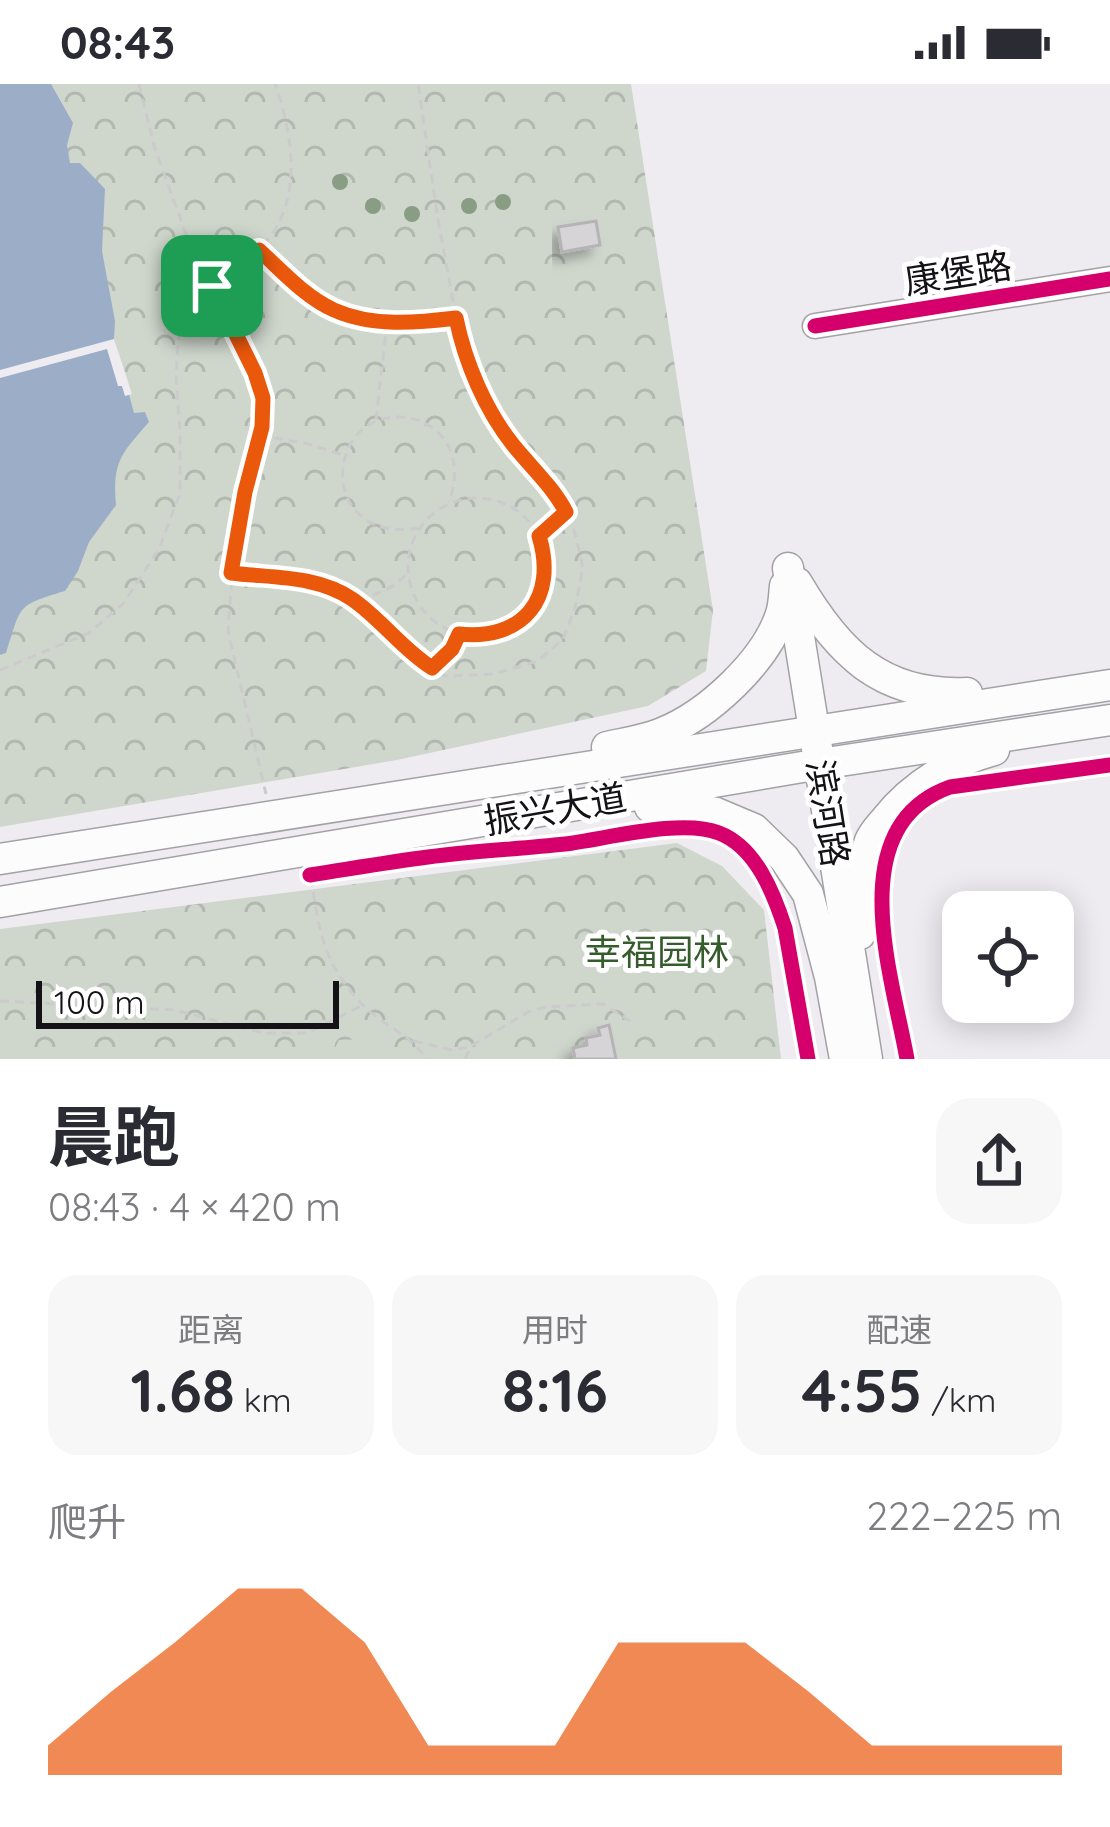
<!DOCTYPE html>
<html lang="zh">
<meta charset="utf-8">
<style>
:root{--surface:#fff;--page:#f7f7f7;--text:#2b2b33;--muted:#7c7c81;--accent:#ea580c}
body{margin:0;font-family:Quicksand,"Noto Sans SC",sans-serif;background:var(--page);color:var(--text);height:100vh;display:flex;flex-direction:column;font-size:45px;white-space:nowrap}
*{box-sizing:border-box;margin:0}
p{font-size:39px;color:var(--muted)}
.icon{flex:none;width:66px;height:66px;fill:none;stroke:currentColor;stroke-width:2;stroke-linecap:round;stroke-linejoin:round}
.map{position:relative;height:975px;overflow:hidden}
.panel{display:flex;flex-direction:column;background:var(--surface);flex:1}
.panel>*{flex:none}
.buttons{position:absolute;left:942px;top:807px;display:grid;gap:24px}
.buttons a{display:grid;place-items:center;width:132px;height:132px;border-radius:24px;background:var(--surface);box-shadow:0 6px 30px #0003;font-size:60px}
.scale{position:absolute;left:36px;bottom:30px;width:303px;box-sizing:border-box;padding-left:12px;border:6px solid #141216;border-top:0;font-size:33px;line-height:42px;white-space:nowrap;color:#141216;-webkit-text-stroke:9px #fff;paint-order:stroke}
.pin{position:absolute;display:grid;place-items:center;width:102px;height:102px;color:#fff;margin:-51px;border-radius:24px;box-shadow:0 6px 18px #0006}
.round{display:grid;place-items:center;flex:none;width:126px;height:126px;border-radius:36px;background:var(--page)}
.summary{display:flex;align-items:center;justify-content:space-between;height:204px;padding:0 48px}
h1{font-size:66px;font-weight:700;line-height:90px}
.figures{display:grid;grid-template-columns:repeat(3,1fr);gap:18px;height:204px;padding:12px 48px}
.figures div{display:grid;align-content:center;border-radius:30px;background:var(--page);text-align:center}
.figures b{font-size:60px;font-weight:700}
.figures small{font-size:33px;font-weight:400}
.figures p{font-size:33px}
.chart{height:336px;padding:24px 48px}
.chart p{display:flex;justify-content:space-between}
.chart svg{width:100%;height:216px;margin-top:12px;fill:var(--accent);opacity:.7}
.status{display:flex;justify-content:space-between;align-items:center;height:84px;padding:0 60px;background:var(--surface);direction:ltr}
.status svg{height:33px;fill:currentColor}
.map>svg:first-child{display:block}
.park{fill:url(#park-crowns)}
.garden{fill:#cfd7cd}
.water{fill:#9caec7}
.pier{fill:#efecf1}
.building{fill:#d7d4d8;stroke:#b6b3b7;stroke-width:3;filter:url(#shadow)}
.lines{fill:none;stroke-linecap:round;stroke-linejoin:round}
.minor-casing{stroke:#a4a1a6;stroke-width:27}
.major-casing{stroke:#a4a1a6;stroke-width:33}
.path{stroke:#cccacd;stroke-width:3;stroke-dasharray:9 6;stroke-linecap:butt}
.minor{stroke:#fdfcfd;stroke-width:24}
.major{stroke:#fdfcfd;stroke-width:30}
.cycleway-casing{stroke:#fff;stroke-width:22}
.cycleway{stroke:#d6006c;stroke-width:15}
.tree{fill:#899d84}
.route-casing{stroke:#fff;stroke-width:24}
.route{stroke:#ea580c;stroke-width:15}
.labels{text-anchor:middle;stroke-width:10;stroke-linejoin:round;paint-order:stroke}
.street-label{font-size:36px;fill:#141216;stroke:#fff}
.park-label{font-size:36px;fill:#355c2b;stroke:#fff}
</style>
<div class="status"><b>08:43</b><svg viewBox="0 0 49 12"><path d="M0 12V9h3v3zM5 12V6h3v6zM10 12V3h3v9zM15 12V0h3v12zM26 1h20v11H26zM47 4h2v5h-2z"/></svg></div>
<div class="map">
<svg width="1110" height="975" viewBox="0 0 1110 975">
<defs>
<pattern id="park-crowns" width="20" height="18" patternUnits="userSpaceOnUse" patternTransform="scale(3)"><rect width="20" height="18" fill="#cfd7cd"/><path d="M2 6a3 3 0 1 1 6 0M12 15a3 3 0 1 1 6 0" fill="none" stroke="#b1b8af"/></pattern>
<filter id="shadow"><feDropShadow dx="-9" dy="9" stdDeviation="6" flood-color="#0004"/></filter>
</defs>
<rect width="100%" height="100%" fill="#efecf1"/>
<!-- park -->
<g class="park">
<polygon points="0,0 631,0 713,526 706,587 648,622 397,676 0,743"/>
<polygon points="677,759 722,782 764,826 781,975 0,975 0,845"/>
</g>
<!-- garden -->
<polygon class="garden" points="363,955 393,975 341,975 335,964 339,956"/>
<!-- water -->
<path class="water" d="M0,0h51l22,39 -6,22 3,18h10l25,26 -3,62 13,70 -1,18 20,74 11,-1 4,10c-27,31 -37,39 -33,83l-27,37 -11,29 -13,20c-50,15 -43,14 -59,62l-6,2z"/>
<!-- pier -->
<polygon class="pier" points="114,255 132,310 125,312 122,302 118,302 107,265 0,294 0,286"/>
<!-- building -->
<g class="building">
<polygon points="596,137 600,161 562,168 558,143"/>
<polygon points="609,941 616,975 575,975 573,964 587,961 586,954 600,951 598,944"/>
</g>
<g class="lines">
<defs>
<polyline id="minor" points="815,242 1110,195"/>
<g id="major">
<polyline points="788,484 867,975"/>
<path d="M797,499c41,70 85,114 170,110"/>
<path d="M607,663c18,-4 38,-7 55,-14 46,-18 104,-72 119,-119 3,-9 3,-19 4,-28"/>
<polyline points="650,723 673,720 716,729 754,745 784,774 808,810 830,893 845,975"/>
<polyline points="0,775 1110,601"/>
<polyline points="0,818 820,680 1110,636"/>
<path d="M860,850c-2,-20 3,-74 10,-93 3,-8 11,-16 16,-22 27,-34 67,-58 108,-69"/>
</g>
</defs>
<!-- minor casing -->
<use href="#minor" class="minor-casing"/>
<!-- major casing -->
<use href="#major" class="major-casing"/>
<!-- path -->
<g class="path">
<polyline points="139,0 155,65 191,164 255,289 263,313 261,343 234,464 228,547 266,710"/>
<path d="M261,167c70,65 98,79 195,67"/>
<polyline points="376,336 387,239"/>
<polyline points="259,351 308,360 343,371"/>
<circle cx="477" cy="483" r="69"/>
<path d="M419,444c-25,4 -50,1 -67,-22 -9,-12 -11,-29 -8,-44 16,-77 138,-50 105,40"/>
<polyline points="540,451 564,430"/>
<polyline points="231,489 320,499 351,515 419,576 445,592 493,590 538,577 563,555 575,524 583,483 574,446 558,413 510,358 477,300 458,244 438,136 418,0"/>
<polyline points="359,518 395,501 407,490"/>
<polyline points="432,584 452,565 458,551"/>
<path d="M0,586l89,-37 34,-29 36,-55 21,-56v-63l-4,-52 4,-67c27,-21 58,-40 82,-65 42,-42 31,-112 13,-162"/>
<path d="M311,793c8,54 12,87 52,128 13,14 30,22 45,34 7,6 13,13 20,20"/>
<polyline points="0,917 174,926 264,949 307,949 363,921"/>
<polyline points="414,957 451,966 469,963"/>
<polyline points="465,975 471,962 528,928 545,923 603,920 633,939"/>
</g>
<!-- minor -->
<use href="#minor" class="minor"/>
<!-- major -->
<use href="#major" class="major"/>
<defs>
<g id="cycleway">
<polyline points="815,242 1110,195"/>
<path d="M310,791c39,-6 79,-13 118,-18 45,-6 91,-8 137,-13 41,-5 117,-26 154,-11 37,14 55,61 66,95l23,131"/>
<path d="M907,975c-15,-84 -66,-233 43,-272l160,-22"/>
</g>
</defs>
<!-- cycleway casing -->
<use href="#cycleway" class="cycleway-casing"/>
<!-- cycleway -->
<use href="#cycleway" class="cycleway"/>
</g>
<!-- trees -->
<g class="tree">
<circle cx="340" cy="98" r="8"/>
<circle cx="503" cy="118" r="8"/>
<circle cx="373" cy="122" r="8"/>
<circle cx="469" cy="122" r="8"/>
<circle cx="412" cy="130" r="8"/>
</g>
<g class="lines">
<defs>
<path id="route" d="M259,166c23,21 46,47 75,60 38,17 82,13 122,8 9,44 29,92 58,128 18,22 39,41 52,66l-27,24c19,62 -16,105 -80,98l-7,15 -20,19c-30,-19 -51,-49 -80,-69 -35,-24 -80,-21 -121,-26l14,-81 17,-65 1,-29 -8,-25 -43,-87z"/>
</defs>
<!-- route casing -->
<use href="#route" class="route-casing"/>
<!-- route -->
<use href="#route" class="route"/>
</g>
<g class="labels">
<!-- street labels -->
<g class="street-label">
<text transform="translate(958 189) rotate(-9)" y="13">康堡路</text>
<text transform="translate(555 725) rotate(-10)" y="13">振兴大道</text>
<text transform="translate(828 729) rotate(81)" y="13">滨河路</text>
</g>
<!-- park labels -->
<g class="park-label">
<text x="657" y="881">幸福园林</text>
</g>
</g>
</svg>
<div class="buttons">
<a><svg class="icon" aria-label="locate" viewBox="0 0 24 24"><circle cx="12" cy="12" r="6"/><path d="M12 2v4M12 18v4M2 12h4M18 12h4"/></svg></a>
</div>
<div class="scale">100 m</div>
<div class="pin" style="left:212px;top:202px;background:#1e9e55"><svg class="icon" aria-label="arrive" viewBox="0 0 24 24"><path d="M6 21V4h12l-3 4 3 4H6"/></svg></div>
</div>
<section class="panel">
<div class="summary"><div><h1>晨跑</h1><p>08:43 · 4 × 420 m</p></div><a class="round"><svg class="icon" aria-label="share" viewBox="0 0 24 24"><path d="M12 15V3M7 8l5-5 5 5M5 13v7h14v-7"/></svg></a></div>
<div class="figures">
<div><p>距离</p><b>1.68<small> km</small></b></div>
<div><p>用时</p><b>8:16</b></div>
<div><p>配速</p><b>4:55<small> /km</small></b></div>
</div>
<div class="chart"><p><span>爬升</span>222–225 m</p>
<svg viewBox="0 0 160 44" preserveAspectRatio="none"><path d="M0 44V38L10 27L20 17L30 6L40 6L50 17L60 38L70 38L80 38L90 17L100 17L110 17L120 27L130 38L140 38L150 38L160 38V44z"/></svg>
</div>
</section>
